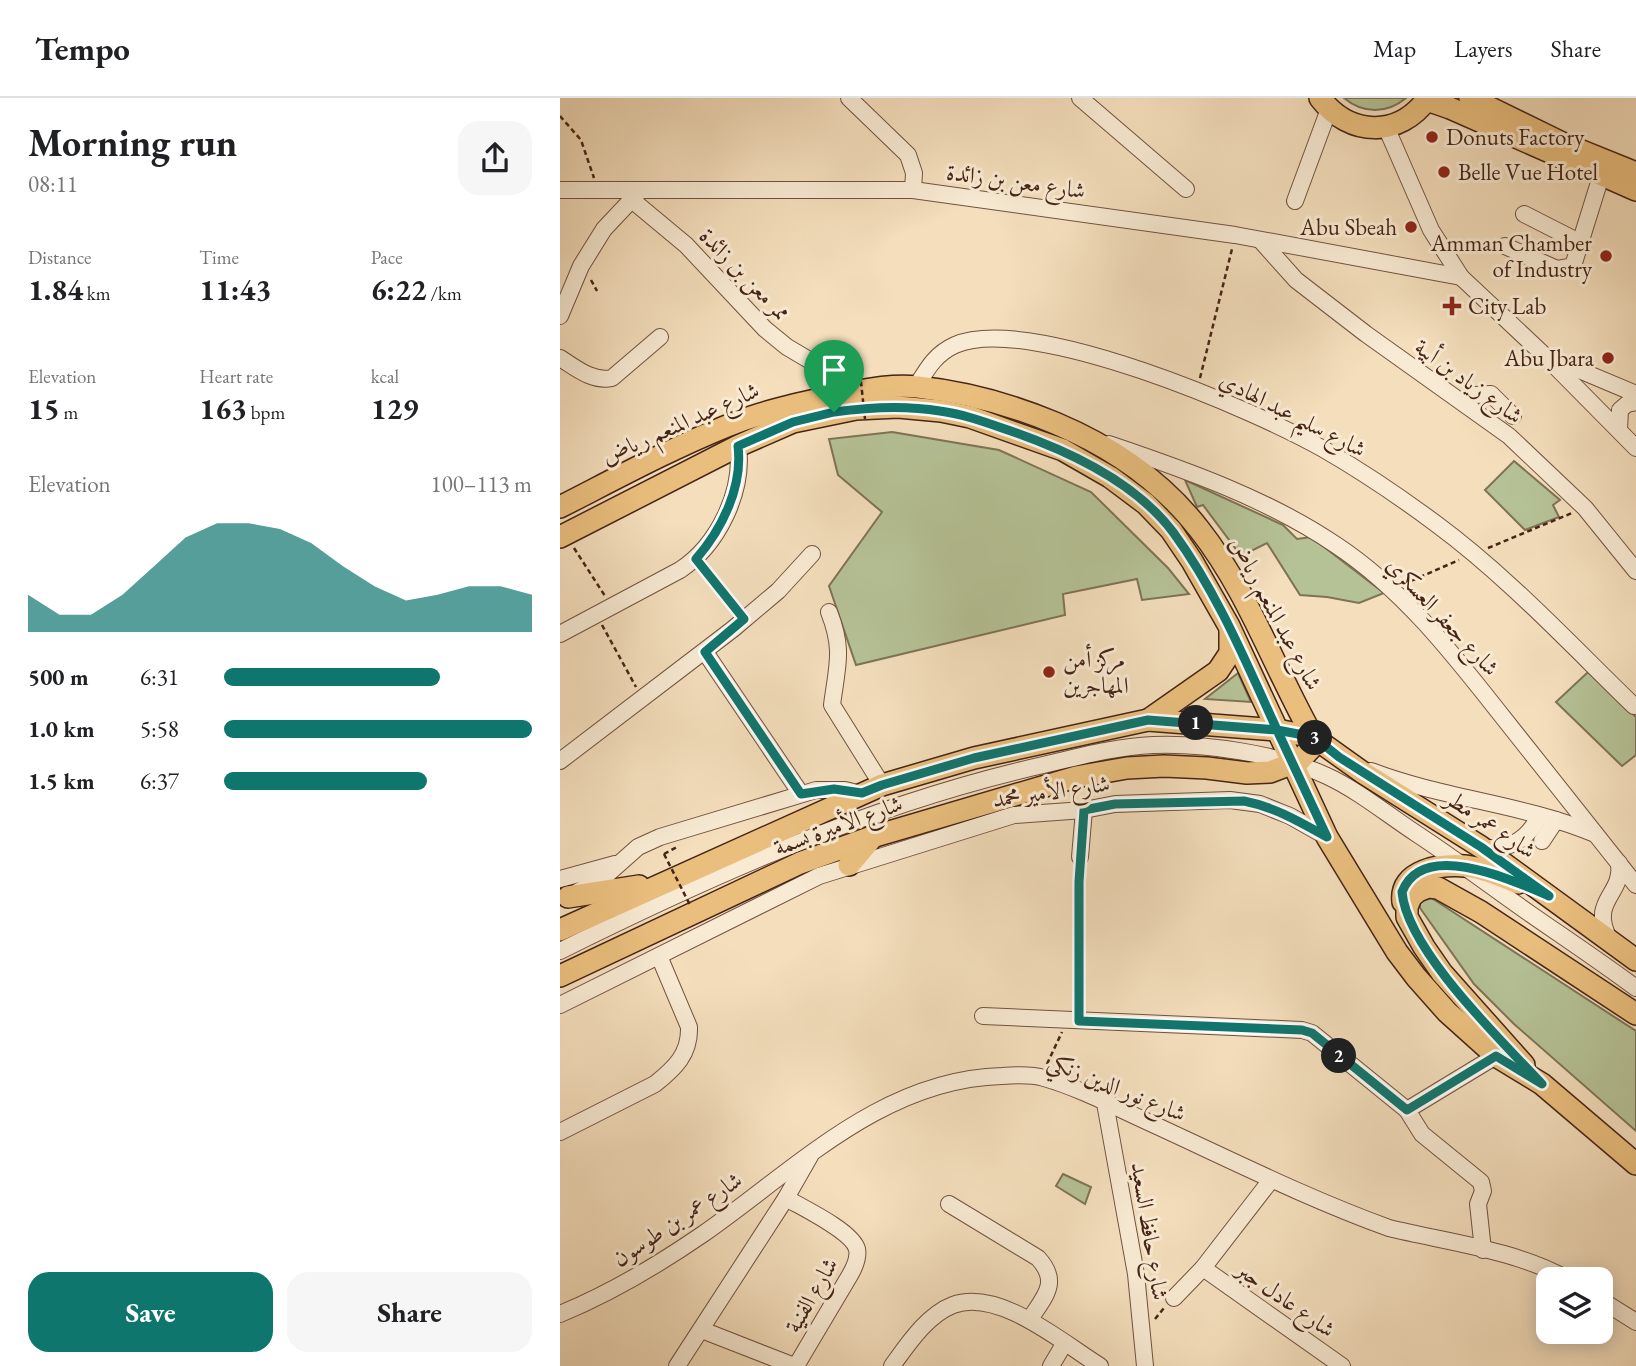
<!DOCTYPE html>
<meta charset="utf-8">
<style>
:root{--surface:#fff;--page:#f6f6f6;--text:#202124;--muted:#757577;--line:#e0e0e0;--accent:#0f766e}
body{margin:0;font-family:"EB Garamond",Amiri,serif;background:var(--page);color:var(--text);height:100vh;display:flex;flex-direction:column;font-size:26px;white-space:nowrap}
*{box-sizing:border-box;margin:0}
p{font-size:23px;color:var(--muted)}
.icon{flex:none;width:38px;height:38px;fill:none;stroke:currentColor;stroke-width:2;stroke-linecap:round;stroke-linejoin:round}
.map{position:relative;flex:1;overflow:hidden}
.drawer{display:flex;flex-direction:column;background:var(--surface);width:560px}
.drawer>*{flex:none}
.controls{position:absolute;left:976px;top:1169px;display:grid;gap:14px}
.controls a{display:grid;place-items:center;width:77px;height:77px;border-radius:14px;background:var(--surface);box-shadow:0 4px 18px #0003;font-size:35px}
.pin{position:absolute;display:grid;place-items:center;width:60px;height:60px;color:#fff;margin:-72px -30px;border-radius:50% 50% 50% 0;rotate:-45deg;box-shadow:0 0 7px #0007}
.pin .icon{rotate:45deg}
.km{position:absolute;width:35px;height:35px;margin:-18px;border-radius:50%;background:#222;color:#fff;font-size:19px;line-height:35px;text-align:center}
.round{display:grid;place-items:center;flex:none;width:74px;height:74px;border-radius:21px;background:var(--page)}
.head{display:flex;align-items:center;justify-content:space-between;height:119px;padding:0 28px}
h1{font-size:38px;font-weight:700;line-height:52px}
.figures{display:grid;grid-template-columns:repeat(3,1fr);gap:10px;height:119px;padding:7px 28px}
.figures div{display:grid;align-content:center}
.figures b{font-size:30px;font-weight:700}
.figures small{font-size:19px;font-weight:400}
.figures p{font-size:19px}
.chart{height:196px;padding:14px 28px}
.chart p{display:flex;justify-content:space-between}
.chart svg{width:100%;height:126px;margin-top:7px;fill:var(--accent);opacity:.7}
.action{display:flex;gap:14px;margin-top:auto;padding:14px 28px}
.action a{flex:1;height:80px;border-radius:21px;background:var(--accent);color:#fff;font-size:28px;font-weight:700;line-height:80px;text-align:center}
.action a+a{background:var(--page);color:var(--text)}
ul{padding:0 28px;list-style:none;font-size:23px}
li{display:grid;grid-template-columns:112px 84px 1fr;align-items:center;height:52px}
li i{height:18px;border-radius:9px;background:var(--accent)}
header{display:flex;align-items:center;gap:42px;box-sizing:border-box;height:98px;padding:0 35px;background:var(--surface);border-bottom:2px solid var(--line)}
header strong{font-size:33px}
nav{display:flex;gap:38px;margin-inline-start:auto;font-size:24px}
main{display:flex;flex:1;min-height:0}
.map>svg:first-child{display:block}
.green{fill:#b5c296;stroke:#7e7356;stroke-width:2}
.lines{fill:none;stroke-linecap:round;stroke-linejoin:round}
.minor-casing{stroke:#725240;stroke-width:18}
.major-casing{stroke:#462416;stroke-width:24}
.path{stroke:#462416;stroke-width:2.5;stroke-dasharray:5 3.5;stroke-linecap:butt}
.minor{stroke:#f8ead3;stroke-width:16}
.major{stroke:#eabf7e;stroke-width:21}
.path-bridge{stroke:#462416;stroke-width:2.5;stroke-dasharray:5 3.5;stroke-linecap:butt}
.route-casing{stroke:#fff;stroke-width:14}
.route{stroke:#0f766e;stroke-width:9}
.poi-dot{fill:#8f2418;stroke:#f8ead3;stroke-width:2.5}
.labels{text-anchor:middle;stroke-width:6;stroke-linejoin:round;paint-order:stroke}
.poi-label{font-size:23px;fill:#462416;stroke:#f8ead3;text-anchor:start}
.street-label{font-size:23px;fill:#462416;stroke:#f8ead3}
</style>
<header>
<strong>Tempo</strong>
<nav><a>Map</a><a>Layers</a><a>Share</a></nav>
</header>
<main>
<section class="drawer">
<div class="head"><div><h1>Morning run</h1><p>08:11</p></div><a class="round"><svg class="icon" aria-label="share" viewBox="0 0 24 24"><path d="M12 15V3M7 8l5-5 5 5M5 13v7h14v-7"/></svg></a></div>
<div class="figures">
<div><p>Distance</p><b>1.84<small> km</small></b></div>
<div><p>Time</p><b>11:43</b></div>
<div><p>Pace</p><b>6:22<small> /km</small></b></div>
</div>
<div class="figures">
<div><p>Elevation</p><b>15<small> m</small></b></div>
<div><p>Heart rate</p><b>163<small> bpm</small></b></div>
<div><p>kcal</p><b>129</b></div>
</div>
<div class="chart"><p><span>Elevation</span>100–113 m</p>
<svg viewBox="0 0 160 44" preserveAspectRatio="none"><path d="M0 44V31L10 38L20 38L30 31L40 21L50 11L60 6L70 6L80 8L90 13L100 21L110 28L120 33L130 31L140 28L150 28L160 31V44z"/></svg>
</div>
<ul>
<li><b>500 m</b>6:31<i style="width:70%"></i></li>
<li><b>1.0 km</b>5:58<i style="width:100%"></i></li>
<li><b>1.5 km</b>6:37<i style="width:66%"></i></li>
</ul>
<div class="action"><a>Save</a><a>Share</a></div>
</section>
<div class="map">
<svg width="1076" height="1268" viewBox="0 0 1076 1268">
<rect width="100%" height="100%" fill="#f4debc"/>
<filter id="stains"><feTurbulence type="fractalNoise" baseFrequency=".00286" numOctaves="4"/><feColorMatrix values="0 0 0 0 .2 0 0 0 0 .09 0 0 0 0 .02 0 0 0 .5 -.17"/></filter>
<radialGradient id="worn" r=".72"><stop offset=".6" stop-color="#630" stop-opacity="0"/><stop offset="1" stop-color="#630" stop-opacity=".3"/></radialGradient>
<!-- green -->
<g class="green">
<path d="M784,0h62c-19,16 -43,16 -62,0z"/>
<polygon points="332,334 439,352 531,394 608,470 629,496 582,502 577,481 503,496 505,517 296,567 269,488 322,414 278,377 269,341"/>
<polygon points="954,363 1000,402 993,407 999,419 965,432 925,392"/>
<polygon points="625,382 723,427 737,441 751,439 824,495 799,505 767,499 740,497 707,445 681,458 643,407 637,409"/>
<polygon points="1028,574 1076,619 1076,657 1062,668 996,604"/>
<polygon points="678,575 691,604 645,601"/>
<polygon points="870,799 1076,933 1076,1033 954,926 914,886 860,810 860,803"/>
<polygon points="503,1076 531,1089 525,1106 496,1088"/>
</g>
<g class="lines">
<defs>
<g id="minor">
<polyline points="289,0 348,57 354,75 353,92"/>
<polyline points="520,0 626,91"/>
<polyline points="826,29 871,132 901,179 984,257 1076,350"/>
<polyline points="0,92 353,92 675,137 901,179"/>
<polyline points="72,102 126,147 205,231 227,249 271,275"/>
<polyline points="735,103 769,11"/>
<polyline points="964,116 1019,144"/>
<polyline points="702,144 736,182 806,236 949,338 1025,410 1076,473"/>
<polyline points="945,148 997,171 1013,168 1041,78"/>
<polyline points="0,218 21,168 44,131 77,96"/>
<path d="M0,260c16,10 32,24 52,20l48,-41"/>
<polyline points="993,261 1076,296"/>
<path d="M356,289c11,-18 19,-33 39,-42 75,-32 300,65 370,105 38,22 75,47 110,73 72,53 135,121 199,183"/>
<polyline points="905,306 915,297 931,296 953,318"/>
<polyline points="1059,332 1060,312 1067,306 1076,304"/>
<path d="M549,346c77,26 159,55 227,101 65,43 114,105 162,166 46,58 92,116 138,174"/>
<path d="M269,514c15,38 8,54 3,93l50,80"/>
<path d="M0,536l120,-64c38,-25 64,-78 58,-124"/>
<polyline points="145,554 241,696"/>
<polyline points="0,663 173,531 218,493 252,456"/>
<path d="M811,673c73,28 153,33 224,63"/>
<polyline points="982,743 996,722"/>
<path d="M921,749c26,5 47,-7 58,-31"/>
<polyline points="520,759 524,712"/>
<polyline points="0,781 55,766"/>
<polyline points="17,794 42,781 78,749 100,739 256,692 285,692 301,696"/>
<path d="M1050,843c-22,-42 14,-45 9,-78"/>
<path d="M0,853c151,-75 305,-144 470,-183 41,-9 81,-21 123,-23 52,-2 127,9 174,31 32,15 61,39 90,58 38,25 75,53 112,79 36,25 72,49 107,75"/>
<polyline points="0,907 259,778 454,717 524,712 555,706 670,702 700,706 730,718 767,739"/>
<polyline points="423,918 742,932 752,935 847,1012 936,958 943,952"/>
<polyline points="545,1005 576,1176 585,1268"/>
<polyline points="847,1012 862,1036 921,1084 923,1093 918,1106 923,1152"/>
<path d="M0,1034l95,-48c20,-16 35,-30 34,-57l-30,-71"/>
<path d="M226,1100c17,10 66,33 71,51 2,9 -3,19 -7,26l-54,91"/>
<path d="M389,1106l89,54c22,24 7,38 -8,61"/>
<polyline points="643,1170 782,1268"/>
<polyline points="614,1200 643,1170 711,1082"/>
<polyline points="1041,1202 1076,1224"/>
<path d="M0,1216c51,-21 98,-49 143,-80 92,-64 179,-155 299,-158 13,-1 29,-2 42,2 35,10 69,28 102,43 81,37 160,77 243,107 57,14 127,22 178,51"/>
<polyline points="142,1232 234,1268"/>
<polyline points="117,1268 226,1100 250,1058"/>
<path d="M332,1268c16,-22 35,-51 61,-61 46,-17 110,38 147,61"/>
<polyline points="491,1268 504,1246"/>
</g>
<g id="major">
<path d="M760,0c30,39 79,40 108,0"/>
<polyline points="910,0 1002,45 1076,75"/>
<polyline points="867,2 890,10 1076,92"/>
<path d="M0,409c55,-28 110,-58 167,-81 36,-15 74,-23 112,-31 26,-5 52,-11 79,-8 46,5 94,18 137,36 57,24 106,57 144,106 49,62 75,139 114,208l-1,10 -13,14 -29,11 -23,1 -40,-5 -43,-2 -37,2 -51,9 -204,60 -72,26 -240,113"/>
<polyline points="0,439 178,348 233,324 296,311 338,309 381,313 410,319 503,352 550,379 586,406 611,432 632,463 669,528 767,739 837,854 856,879 887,914 936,958 982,986 1076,1066"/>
<polyline points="588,622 658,573 670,555 670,533"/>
<polyline points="289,767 311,741"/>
<polyline points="8,799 79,788"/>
<path d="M843,804c-4,-32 37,-38 62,-36 18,2 36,10 53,17"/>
<polyline points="0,832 322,687 414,660 588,622 717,632 753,639 802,674 921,749 1076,862"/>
<polyline points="964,967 882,875 864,849 847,819 847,809 851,799 858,793 868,789 878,790 921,814 1076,916"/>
</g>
</defs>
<!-- minor casing -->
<use href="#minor" class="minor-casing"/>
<!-- major casing -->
<use href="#major" class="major-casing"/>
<!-- path -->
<g class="path">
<polyline points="0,18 21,42 34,80"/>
<polyline points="31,182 37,193"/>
<polyline points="285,275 300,275"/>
<polyline points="640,280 672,151"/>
<polyline points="14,450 45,498"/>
<polyline points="928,450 1012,415"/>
<polyline points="143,469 176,511"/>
<polyline points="844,486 899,462"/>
<polyline points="42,527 76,589"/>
<polyline points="104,756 117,749"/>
<polyline points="519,910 519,773"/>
<polyline points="487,966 502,934"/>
<polyline points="595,1221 604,1210"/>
</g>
<!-- minor -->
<use href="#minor" class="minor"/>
<!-- major -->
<use href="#major" class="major"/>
<!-- path-bridge -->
<g class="path-bridge">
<polyline points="300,275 305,321"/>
<polyline points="104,756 130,807"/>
</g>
</g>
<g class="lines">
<defs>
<path id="route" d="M274,314l-41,10 -55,24c5,41 -16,83 -42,113l48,60 -39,33 96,142 33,-5 28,4 20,-8 92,-27 174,-38 129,10 50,107c-27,-15 -52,-30 -83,-36l-129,3 -31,6 -5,72v139l223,9 10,3 95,77 89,-54 46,28c-40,-43 -135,-134 -140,-192 21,-54 112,-11 147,4l-68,-49 -142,-90 -25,-20 -37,-7c-31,-68 -60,-138 -104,-198 -40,-53 -111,-84 -171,-104 -20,-7 -40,-14 -62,-17 -35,-6 -71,-4 -106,1"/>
</defs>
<!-- route casing -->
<use href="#route" class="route-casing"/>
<!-- route -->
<use href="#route" class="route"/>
</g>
<!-- markers -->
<g class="poi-dot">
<circle cx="872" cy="39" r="7"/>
<circle cx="884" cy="74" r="7"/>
<circle cx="851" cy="129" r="7"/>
<circle cx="1046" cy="158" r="7"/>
<path d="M888.5 197.5h7v7h7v7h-7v7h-7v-7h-7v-7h7z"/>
<circle cx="1048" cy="260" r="7"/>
<circle cx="489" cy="574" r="7"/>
</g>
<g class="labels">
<!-- poi labels -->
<g class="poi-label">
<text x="886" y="47">Donuts Factory</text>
<text x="898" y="82">Belle Vue Hotel</text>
<text x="837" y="137" text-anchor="end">Abu Sbeah</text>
<text x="1032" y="153" text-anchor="end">Amman Chamber<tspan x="1032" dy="26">of Industry</tspan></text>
<text x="908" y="216">City Lab</text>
<text x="1034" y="268" text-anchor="end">Abu Jbara</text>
<text x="503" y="569">مركز أمن<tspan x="503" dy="26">المهاجرين</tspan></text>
</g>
<!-- street labels -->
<g class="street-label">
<text transform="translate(456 83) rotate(8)" y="8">شارع معن بن زائدة</text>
<text transform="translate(185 176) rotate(46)" y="8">ممر معن بن زائدة</text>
<text transform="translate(909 283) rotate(36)" y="8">شارع زياد بن أبية</text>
<text transform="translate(733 316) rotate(27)" y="8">شارع سليم عبد الهادي</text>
<text transform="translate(120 325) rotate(-24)" y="8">شارع عبد المنعم رياض</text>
<text transform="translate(716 515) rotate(62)" y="8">شارع عبد المنعم رياض</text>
<text transform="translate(883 518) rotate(47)" y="8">شارع جعفر العسكري</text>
<text transform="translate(491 693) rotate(-8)" y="8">شارع الأمير محمد</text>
<text transform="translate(931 726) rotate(34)" y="8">شارع عمر مطر</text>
<text transform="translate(278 727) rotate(-20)" y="8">شارع الأميرة بسمة</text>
<text transform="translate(557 989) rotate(22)" y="8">شارع نور الدين زنكي</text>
<text transform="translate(117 1121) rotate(-34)" y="8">شارع عمر بن طوسون</text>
<text transform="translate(590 1133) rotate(81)" y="8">شارع حافظ السعيد</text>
<text transform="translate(251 1197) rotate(-60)" y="8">شارع الفنية</text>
<text transform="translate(726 1201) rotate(35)" y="8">شارع عادل جبر</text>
</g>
</g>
<rect width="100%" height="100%" filter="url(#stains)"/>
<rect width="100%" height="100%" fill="url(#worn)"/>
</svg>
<div class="controls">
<a><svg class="icon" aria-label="layers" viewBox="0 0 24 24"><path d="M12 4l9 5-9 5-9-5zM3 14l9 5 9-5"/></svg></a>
</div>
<div class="pin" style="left:274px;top:314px;background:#1e9e55"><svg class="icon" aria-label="arrive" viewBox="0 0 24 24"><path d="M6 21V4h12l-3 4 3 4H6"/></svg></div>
<b class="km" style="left:636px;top:625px">1</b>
<b class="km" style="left:779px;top:958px">2</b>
<b class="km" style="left:755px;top:640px">3</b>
</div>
</main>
